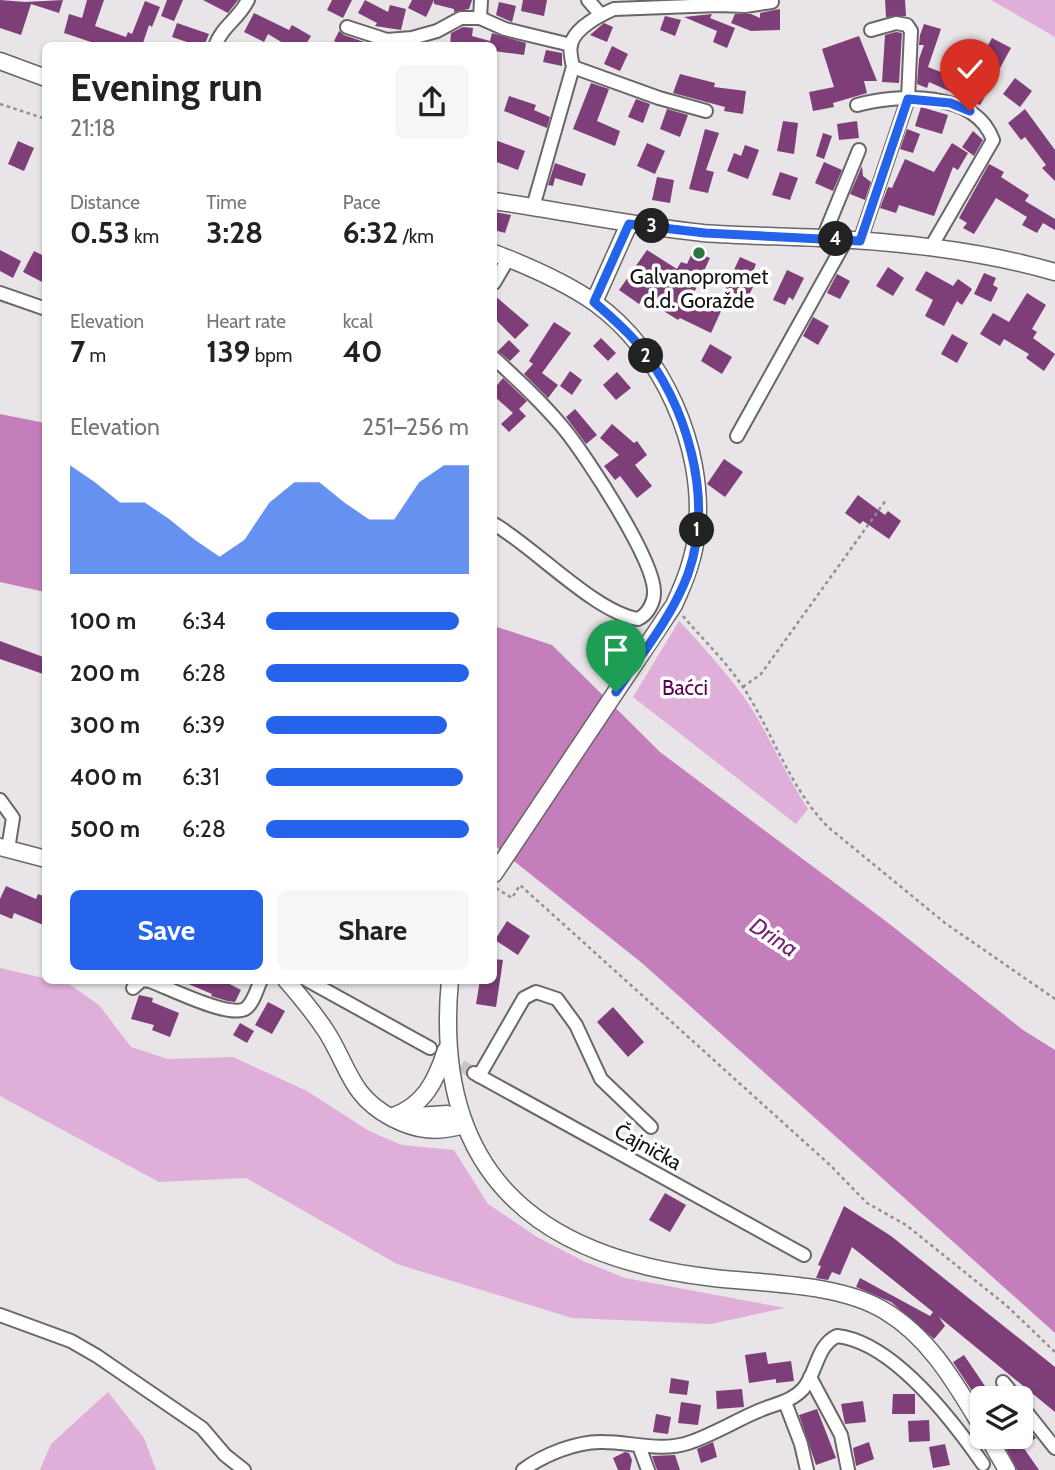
<!DOCTYPE html>
<meta charset="utf-8">
<style>
:root{--surface:#fff;--page:#f6f6f6;--text:#222;--muted:#767676;--accent:#2563eb}
body{margin:0;font-family:Cabin,sans-serif;background:var(--page);color:var(--text);height:100vh;display:flex;flex-direction:column;font-size:26px;white-space:nowrap}
*{box-sizing:border-box;margin:0}
p{font-size:23px;color:var(--muted)}
.icon{flex:none;width:38px;height:38px;fill:none;stroke:currentColor;stroke-width:2;stroke-linecap:round;stroke-linejoin:round}
.map{position:relative;flex:1;overflow:hidden}
.panel{position:absolute;left:42px;top:42px;width:455px;height:942px;display:flex;flex-direction:column;background:var(--surface);border-radius:10px;box-shadow:0 2px 5px #0004}
.panel>*{flex:none}
.tools{position:absolute;left:970px;top:1386px;display:grid;gap:14px}
.tools a{display:grid;place-items:center;width:63px;height:63px;border-radius:10px;background:var(--surface);box-shadow:0 2px 5px #0004;font-size:35px}
.pin{position:absolute;display:grid;place-items:center;width:60px;height:60px;color:#fff;margin:-72px -30px;border-radius:50% 50% 50% 0;rotate:-45deg;box-shadow:0 0 7px #0007}
.pin .icon{rotate:45deg}
.km{position:absolute;width:35px;height:35px;margin:-18px;border-radius:50%;background:#222;color:#fff;font-size:19px;line-height:35px;text-align:center}
.round{display:grid;place-items:center;flex:none;width:74px;height:74px;border-radius:10px;background:var(--page)}
.summary{display:flex;align-items:center;justify-content:space-between;height:119px;padding:0 28px}
h1{font-size:38px;font-weight:800;line-height:52px}
.stats{display:grid;grid-template-columns:repeat(3,1fr);gap:10px;height:119px;padding:7px 28px}
.stats div{display:grid;align-content:center}
.stats b{font-size:30px;font-weight:800}
.stats small{font-size:19px;font-weight:400}
.stats p{font-size:19px}
.chart{height:196px;padding:14px 28px}
.chart p{display:flex;justify-content:space-between}
.chart svg{width:100%;height:126px;margin-top:7px;fill:var(--accent);opacity:.7}
.cta{display:flex;gap:14px;margin-top:auto;padding:14px 28px}
.cta a{flex:1;height:80px;border-radius:10px;background:var(--accent);color:#fff;font-size:28px;font-weight:800;line-height:80px;text-align:center}
.cta a+a{background:var(--page);color:var(--text)}
ul{padding:0 28px;list-style:none;font-size:23px}
li{display:grid;grid-template-columns:112px 84px 1fr;align-items:center;height:52px}
li i{height:18px;border-radius:9px;background:var(--accent)}
.map>svg:first-child{display:block}
.green{fill:#dfafd9}
.water{fill:#c37ebb}
.building{fill:#7e3e78}
.lines{fill:none;stroke-linecap:round;stroke-linejoin:round}
.minor-tunnel{stroke:#c8c4c7;stroke-width:12;stroke-dasharray:12 6;stroke-linecap:butt}
.minor-casing{stroke:#696668;stroke-width:16}
.major-casing{stroke:#696668;stroke-width:19}
.path{stroke:#928f91;stroke-width:2.5;stroke-dasharray:3.5 3.5;stroke-linecap:butt}
.minor{stroke:#fff;stroke-width:12}
.major{stroke:#fff;stroke-width:16}
.route-casing{stroke:#fff;stroke-width:14}
.route{stroke:#2563eb;stroke-width:9}
.poi-dot{fill:#2d7644;stroke:#fff;stroke-width:2.5}
.labels{text-anchor:middle;stroke-width:7;stroke-linejoin:round;paint-order:stroke}
.poi-label{font-size:21px;fill:#141213;stroke:#fff}
.park-label{font-size:21px;fill:#5b0156;stroke:#fff}
.street-label{font-size:21px;fill:#141213;stroke:#fff}
.water-label{font-size:23px;font-style:italic;fill:#752370;stroke:#fff}
</style>
<div class="map">
<svg width="1055" height="1470" viewBox="0 0 1055 1470">
<rect width="100%" height="100%" fill="#e8e4e7"/>
<!-- green -->
<g class="green">
<polygon points="991,0 1055,0 1055,37"/>
<path d="M679,621c22,23 45,49 64,75 25,35 41,77 65,113l-12,15 -163,-127z"/>
<polygon points="0,968 69,984 99,1005 131,1047 168,1059 233,1057 307,1091 369,1131 402,1145 454,1150 488,1204 537,1237 585,1262 625,1278 785,1308 711,1324 572,1318 397,1264 246,1178 159,1182 0,1096"/>
<polygon points="108,1392 144,1438 156,1470 40,1470 51,1444"/>
</g>
<!-- water -->
<g class="water">
<polygon points="0,414 45,423 45,592 0,582"/>
<polygon points="494,626 552,645 660,752 887,922 1023,1030 1055,1050 1055,1333 642,963 494,845"/>
</g>
<!-- building -->
<g class="building">
<polygon points="0,0 25,2 63,0 59,13 31,4 21,35 0,28"/>
<polygon points="87,0 104,0 95,26 126,37 128,32 132,34 145,1 160,7 152,27 149,25 143,43 146,46 103,46 64,33 69,14 82,18"/>
<polygon points="167,0 183,0 174,21 161,16"/>
<polygon points="203,0 238,0 228,13"/>
<polygon points="332,0 352,0 343,18 327,10"/>
<polygon points="365,0 388,12 390,5 406,9 401,30 375,26 377,23 358,13"/>
<polygon points="412,0 434,0 426,17 408,8"/>
<polygon points="434,0 472,0 469,9 454,12 454,9 434,4"/>
<polygon points="523,0 547,0 544,16 521,11"/>
<polygon points="885,0 905,0 906,16 886,17"/>
<polygon points="499,2 516,6 512,22 496,15"/>
<polygon points="780,9 780,30 751,31 731,23 735,14 751,14 760,18 760,13"/>
<polygon points="254,13 289,30 292,25 311,36 305,46 288,46 268,34 264,42 244,32"/>
<polygon points="712,14 710,18 735,28 727,48 713,42 717,31 684,17"/>
<polygon points="665,16 681,20 675,36 660,30"/>
<polygon points="177,23 209,34 204,46 185,46 187,42 172,37"/>
<polygon points="604,23 613,27 607,42 590,35"/>
<polygon points="924,24 941,29 928,67 946,74 949,68 970,77 968,79 989,89 980,105 929,82 927,88 917,84 919,59 924,45 919,45 920,35"/>
<polygon points="463,27 473,28 472,36 490,41 492,33 526,43 524,55 494,51 494,46 450,46 451,33"/>
<polygon points="339,31 344,35 376,46 343,46 334,41"/>
<polygon points="896,32 902,33 899,83 882,82 885,35"/>
<polygon points="859,36 877,81 864,81 867,93 833,103 834,107 813,111 809,92 834,87 822,49"/>
<polygon points="992,38 1011,48 1000,68 981,58"/>
<polygon points="612,46 628,54 620,71 604,64"/>
<polygon points="546,50 562,53 562,66 543,62"/>
<polygon points="680,74 715,83 714,87 746,91 743,114 724,111 725,107 673,93"/>
<polygon points="1015,78 1032,91 1020,107 1003,94"/>
<polygon points="591,83 609,89 597,121 620,131 615,146 573,129"/>
<polygon points="509,96 536,105 534,110 550,117 547,128 504,111"/>
<polygon points="636,99 650,104 643,123 628,117"/>
<polygon points="921,107 948,115 942,134 915,126"/>
<polygon points="667,109 688,115 680,137 660,129"/>
<polygon points="1025,109 1055,150 1055,181 1042,168 1046,165 1025,137 1021,140 1008,123"/>
<polygon points="783,121 798,123 794,154 777,151"/>
<polygon points="857,121 859,138 839,140 837,124"/>
<polygon points="705,129 719,133 706,170 714,172 708,193 689,189"/>
<polygon points="907,129 920,134 913,153 900,149"/>
<polygon points="973,131 983,140 974,156 962,147"/>
<polygon points="823,133 832,136 824,159 816,156"/>
<polygon points="495,140 525,151 518,170 494,161"/>
<polygon points="18,141 34,148 24,171 8,164"/>
<polygon points="647,143 665,151 655,174 637,166"/>
<polygon points="952,143 968,153 958,170 953,167 934,216 899,205 896,213 880,208 888,187 892,188 905,159 934,172"/>
<polygon points="745,145 759,150 748,179 727,171 734,153 741,156"/>
<polygon points="824,162 842,170 833,191 815,183"/>
<polygon points="555,163 586,174 582,186 555,178 553,186 548,185"/>
<polygon points="989,164 1004,172 1001,177 1029,195 1025,201 1055,219 1055,230 1043,223 1037,233 1022,225 1027,217 996,198 974,234 963,228 967,223 959,218"/>
<polygon points="862,166 863,176 871,182 865,200 850,194"/>
<polygon points="780,172 798,178 790,200 772,195"/>
<polygon points="657,177 674,180 670,203 652,200"/>
<polygon points="494,212 511,215 505,233 494,230"/>
<polygon points="0,250 21,261 13,278 0,271"/>
<polygon points="647,250 677,269 681,262 687,264 693,251 710,258 693,295 722,309 711,333 680,318 678,320 643,298 639,304 619,290"/>
<polygon points="34,251 46,257 46,284 23,272"/>
<polygon points="740,257 756,264 752,274 758,277 747,299 725,289"/>
<polygon points="888,267 904,278 893,296 876,286"/>
<polygon points="787,270 804,278 793,300 789,297 785,305 773,300"/>
<polygon points="926,271 953,286 958,279 972,289 962,305 957,301 944,326 925,316 933,300 915,290"/>
<polygon points="984,273 996,278 993,285 998,288 991,302 974,294"/>
<polygon points="837,274 850,281 840,299 827,293"/>
<polygon points="1027,293 1046,305 1032,329 1037,332 1033,338 1055,354 1044,371 1026,358 1029,354 1004,339 1000,346 980,334 993,313 1009,322"/>
<polygon points="494,295 529,325 515,339 494,318"/>
<polygon points="813,317 829,326 818,345 803,336"/>
<polygon points="554,322 571,333 542,373 558,385 548,398 524,374 533,364 529,361"/>
<polygon points="952,334 968,343 957,363 941,354"/>
<polygon points="601,338 616,353 608,361 593,346"/>
<polygon points="509,340 520,351 510,361 498,351"/>
<polygon points="710,344 732,357 722,374 701,361"/>
<polygon points="570,371 582,380 572,395 560,386"/>
<polygon points="617,372 631,388 616,400 603,385"/>
<polygon points="503,378 527,401 519,409 526,416 509,432 501,424 513,413 494,396 494,389"/>
<polygon points="575,409 597,435 586,444 566,417"/>
<polygon points="612,424 634,443 637,441 647,455 635,465 652,486 637,498 620,476 615,480 604,466 619,455 600,438"/>
<polygon points="724,459 743,472 725,497 707,484"/>
<polygon points="858,495 885,515 888,511 901,521 889,539 863,521 860,524 845,513"/>
<polygon points="0,641 46,658 46,675 0,659"/>
<polygon points="6,886 36,899 38,894 46,897 46,926 14,913 12,919 0,914 0,899"/>
<polygon points="507,921 530,936 518,955 495,940"/>
<polygon points="494,959 503,960 496,1007 476,1004 480,980 494,980"/>
<polygon points="179,980 222,980 241,990 235,1002 227,1001 211,996 212,994"/>
<polygon points="139,995 153,998 152,1002 179,1013 170,1037 152,1030 154,1025 131,1019"/>
<polygon points="268,1002 285,1011 272,1034 255,1025"/>
<polygon points="613,1007 644,1042 628,1057 597,1022"/>
<polygon points="240,1023 254,1031 247,1043 233,1035"/>
<polygon points="665,1193 686,1205 670,1232 649,1220"/>
<polygon points="844,1206 891,1236 1055,1367 1055,1412 939,1317 945,1326 934,1339 891,1302 856,1287 860,1278 930,1316 933,1312 852,1247 840,1275 832,1272 828,1280 816,1278 821,1266 818,1265"/>
<polygon points="766,1352 768,1364 791,1361 794,1381 776,1383 776,1379 749,1383 745,1355"/>
<polygon points="964,1355 993,1398 982,1398 982,1406 953,1362"/>
<polygon points="671,1378 689,1381 687,1395 669,1393"/>
<polygon points="742,1389 744,1407 717,1409 716,1391"/>
<polygon points="893,1394 915,1394 915,1414 892,1414"/>
<polygon points="863,1401 866,1422 845,1424 841,1404"/>
<polygon points="681,1402 701,1405 698,1425 678,1423"/>
<polygon points="817,1409 836,1458 816,1465 799,1415"/>
<polygon points="656,1414 671,1417 668,1434 653,1432"/>
<polygon points="1020,1418 1036,1438 1023,1447 1039,1470 1017,1470 1000,1437 1020,1437"/>
<polygon points="929,1420 930,1441 909,1442 908,1421"/>
<polygon points="713,1442 717,1457 701,1463 697,1449"/>
<polygon points="869,1442 874,1459 856,1466 853,1448"/>
<polygon points="945,1444 950,1465 933,1468 929,1447"/>
<polygon points="625,1452 629,1453 632,1460 630,1470 618,1470 613,1458"/>
<polygon points="675,1455 680,1470 657,1470 652,1456"/>
</g>
<g class="lines">
<!-- minor-tunnel -->
<polyline class="minor-tunnel" points="430,1048 474,1073"/>
<defs>
<g id="minor">
<polyline points="588,0 601,15"/>
<polyline points="480,18 481,0"/>
<polyline points="347,27 387,40 412,38 437,31 461,18 480,18 505,29 571,45"/>
<path d="M215,46c8,-21 22,-25 33,-46"/>
<polyline points="573,67 659,98 706,111"/>
<path d="M857,105c41,-11 118,-15 136,35l-62,107"/>
<path d="M533,207l40,-140c-1,-6 -4,-16 -2,-23 4,-16 29,-29 43,-35l104,-4 27,1 27,-4"/>
<polyline points="823,238 859,150"/>
<polyline points="860,241 908,99 911,31 907,25 896,23 871,30"/>
<polyline points="494,283 508,259"/>
<polyline points="0,293 46,309"/>
<path d="M494,358c24,22 50,46 71,72 21,26 91,132 89,163 0,10 -7,22 -16,26 -42,-6 -104,-72 -144,-95"/>
<polyline points="737,436 846,240"/>
<polyline points="0,800 13,818 8,849"/>
<polyline points="307,980 430,1048"/>
<path d="M133,988l9,-8 8,1c19,7 78,37 95,28 8,-5 12,-20 16,-29"/>
<polyline points="474,1073 804,1255"/>
<polyline points="479,1076 524,998 536,992 557,999 576,1025 601,1079 651,1127"/>
<polyline points="0,1315 71,1341 97,1356 202,1428 225,1455 244,1470"/>
<polyline points="810,1377 841,1435 848,1470"/>
<polyline points="1003,1382 1016,1398"/>
<polyline points="785,1402 801,1444 807,1470"/>
<polyline points="1020,1404 1055,1448"/>
<polyline points="639,1446 648,1470"/>
<path d="M523,1470c20,-15 54,-29 80,-28 27,0 58,10 85,1 24,-8 45,-21 68,-31 17,-8 34,-9 47,-23 14,-16 13,-43 34,-53 56,6 116,85 146,128"/>
</g>
<g id="major">
<polyline points="0,61 46,78"/>
<path d="M494,201c69,10 139,25 209,32 39,3 78,3 117,5 78,4 159,12 235,34"/>
<path d="M494,253c34,13 71,29 101,50 67,48 110,144 102,226 -2,27 -12,52 -23,76l-180,269"/>
<polyline points="594,302 629,224"/>
<polyline points="0,847 46,859"/>
<path d="M286,980c14,16 28,33 40,51 23,36 24,65 66,87 25,13 45,15 72,7"/>
<path d="M450,980c-18,191 84,278 264,298 52,6 126,5 171,33 45,27 70,72 97,116"/>
<path d="M391,1117c33,-11 45,-36 55,-67"/>
<polyline points="401,1117 447,1114 464,1125"/>
<polyline points="988,1437 1007,1470"/>
</g>
</defs>
<!-- minor casing -->
<use href="#minor" class="minor-casing"/>
<!-- major casing -->
<use href="#major" class="major-casing"/>
<!-- path -->
<g class="path">
<polyline points="0,104 46,119"/>
<path d="M683,616c21,25 48,50 65,79 27,44 43,94 80,132l117,96 110,76"/>
<polyline points="743,687 761,674 886,500"/>
<polyline points="496,888 512,898 520,885 830,1165 867,1203 906,1225 1007,1306 1055,1352"/>
</g>
<!-- minor -->
<use href="#minor" class="minor"/>
<!-- major -->
<use href="#major" class="major"/>
</g>
<g class="lines">
<defs>
<path id="route" d="M616,692c25,-37 56,-75 72,-118 27,-76 -1,-170 -51,-231 -13,-15 -28,-28 -43,-41l35,-78 76,9 155,8 48,-142 42,4 20,8"/>
</defs>
<!-- route casing -->
<use href="#route" class="route-casing"/>
<!-- route -->
<use href="#route" class="route"/>
</g>
<!-- markers -->
<circle class="poi-dot" cx="699" cy="253" r="7"/>
<g class="labels">
<!-- poi labels -->
<g class="poi-label">
<text x="699" y="284">Galvanopromet<tspan x="699" dy="24">d.d. Goražde</tspan></text>
</g>
<!-- park labels -->
<g class="park-label">
<text x="685" y="695">Baćci</text>
</g>
<!-- street labels -->
<g class="street-label">
<text transform="translate(648 1147) rotate(29)" y="7">Čajnička</text>
</g>
<!-- water labels -->
<g class="water-label">
<text transform="translate(774 937) rotate(33)" y="8">Drina</text>
</g>
</g>
</svg>
<div class="tools">
<a><svg class="icon" aria-label="layers" viewBox="0 0 24 24"><path d="M12 4l9 5-9 5-9-5zM3 14l9 5 9-5"/></svg></a>
</div>
<div class="pin" style="left:616px;top:692px;background:#1e9e55"><svg class="icon" aria-label="arrive" viewBox="0 0 24 24"><path d="M6 21V4h12l-3 4 3 4H6"/></svg></div>
<div class="pin" style="left:970px;top:111px;background:#d93025"><svg class="icon" aria-label="check" viewBox="0 0 24 24"><path d="M5 12l5 5 9-10"/></svg></div>
<b class="km" style="left:697px;top:530px">1</b>
<b class="km" style="left:646px;top:356px">2</b>
<b class="km" style="left:652px;top:226px">3</b>
<b class="km" style="left:836px;top:239px">4</b>
<section class="panel">
<div class="summary"><div><h1>Evening run</h1><p>21:18</p></div><a class="round"><svg class="icon" aria-label="share" viewBox="0 0 24 24"><path d="M12 15V3M7 8l5-5 5 5M5 13v7h14v-7"/></svg></a></div>
<div class="stats">
<div><p>Distance</p><b>0.53<small> km</small></b></div>
<div><p>Time</p><b>3:28</b></div>
<div><p>Pace</p><b>6:32<small> /km</small></b></div>
</div>
<div class="stats">
<div><p>Elevation</p><b>7<small> m</small></b></div>
<div><p>Heart rate</p><b>139<small> bpm</small></b></div>
<div><p>kcal</p><b>40</b></div>
</div>
<div class="chart"><p><span>Elevation</span>251–256 m</p>
<svg viewBox="0 0 160 44" preserveAspectRatio="none"><path d="M0 44V6L10 12L20 19L30 19L40 25L50 32L60 38L70 32L80 19L90 12L100 12L110 19L120 25L130 25L140 12L150 6L160 6V44z"/></svg>
</div>
<ul>
<li><b>100 m</b>6:34<i style="width:95%"></i></li>
<li><b>200 m</b>6:28<i style="width:100%"></i></li>
<li><b>300 m</b>6:39<i style="width:89%"></i></li>
<li><b>400 m</b>6:31<i style="width:97%"></i></li>
<li><b>500 m</b>6:28<i style="width:100%"></i></li>
</ul>
<div class="cta"><a>Save</a><a>Share</a></div>
</section>
</div>
